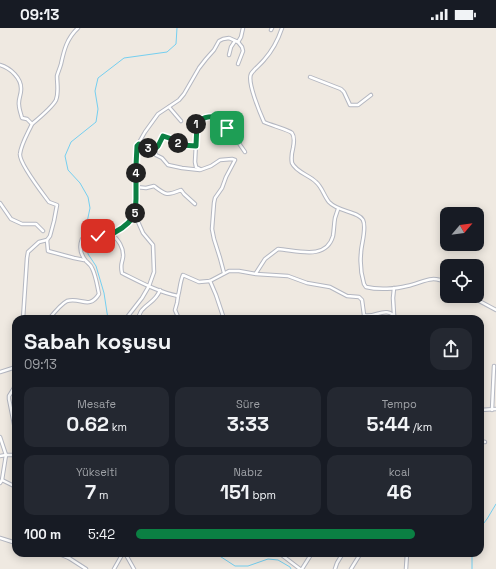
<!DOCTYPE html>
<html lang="tr">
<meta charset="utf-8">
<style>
:root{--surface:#171b24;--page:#242831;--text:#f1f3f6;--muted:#9ea1a6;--accent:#0b8043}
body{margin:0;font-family:"Space Grotesk",sans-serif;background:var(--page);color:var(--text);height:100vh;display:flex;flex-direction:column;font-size:15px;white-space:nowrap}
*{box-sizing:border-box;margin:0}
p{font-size:13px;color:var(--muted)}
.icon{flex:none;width:22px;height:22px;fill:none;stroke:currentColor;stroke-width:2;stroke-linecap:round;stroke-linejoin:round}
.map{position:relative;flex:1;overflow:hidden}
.side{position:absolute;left:12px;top:287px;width:472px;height:242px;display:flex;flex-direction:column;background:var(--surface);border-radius:12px;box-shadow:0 2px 10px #0003}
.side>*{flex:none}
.needle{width:26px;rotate:61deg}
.buttons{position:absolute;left:440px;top:179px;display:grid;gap:8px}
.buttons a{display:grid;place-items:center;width:44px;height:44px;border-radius:8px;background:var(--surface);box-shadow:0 2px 10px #0003;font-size:20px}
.pin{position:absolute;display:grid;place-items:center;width:34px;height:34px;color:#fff;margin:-17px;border-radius:8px;box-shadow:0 2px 6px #0006}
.km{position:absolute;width:20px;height:20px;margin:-10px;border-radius:50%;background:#222;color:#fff;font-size:11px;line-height:20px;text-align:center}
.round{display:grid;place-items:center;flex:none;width:42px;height:42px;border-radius:12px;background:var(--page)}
.overview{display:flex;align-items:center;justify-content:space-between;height:68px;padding:0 12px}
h1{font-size:22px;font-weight:700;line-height:30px}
.figures{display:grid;grid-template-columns:repeat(3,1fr);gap:6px;height:68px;padding:4px 12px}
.figures div{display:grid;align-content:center;border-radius:10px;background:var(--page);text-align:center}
.figures b{font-size:20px;font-weight:700}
.figures small{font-size:11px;font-weight:400}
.figures p{font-size:11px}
ul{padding:0 12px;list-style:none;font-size:13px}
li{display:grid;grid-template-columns:64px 48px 1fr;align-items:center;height:30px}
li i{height:10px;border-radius:5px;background:var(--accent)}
.status{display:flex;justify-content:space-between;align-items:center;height:28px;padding:0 20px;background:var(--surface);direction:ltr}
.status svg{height:11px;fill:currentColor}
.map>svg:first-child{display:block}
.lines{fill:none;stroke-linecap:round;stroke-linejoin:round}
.stream{stroke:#75cff0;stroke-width:1}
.minor-casing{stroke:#b4b7c1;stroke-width:4.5}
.minor{stroke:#fff;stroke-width:2.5}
.route-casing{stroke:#fff;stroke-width:8}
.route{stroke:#0b8043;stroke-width:5}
</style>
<div class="status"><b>09:13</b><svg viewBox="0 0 49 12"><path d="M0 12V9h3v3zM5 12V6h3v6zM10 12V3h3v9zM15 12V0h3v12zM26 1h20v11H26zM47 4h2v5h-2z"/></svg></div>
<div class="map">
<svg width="496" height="541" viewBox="0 0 496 541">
<rect width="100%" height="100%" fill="#efe9e1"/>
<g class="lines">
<!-- stream -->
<g class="stream">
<polyline points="108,291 104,265 96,238 88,226 86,199 90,180 88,169 80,155 68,142 65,128 71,114 96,94 98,81 95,63 98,50 124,30 167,24 176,16 177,0"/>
<polyline points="480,500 487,491 496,476"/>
<polyline points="215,525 235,538 248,538 268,531 278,532 290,539 291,541"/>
<polyline points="472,525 472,541"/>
</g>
<defs>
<g id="minor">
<path d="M282,0c-4,12 -10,23 -18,32 -4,5 -10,9 -13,14 -4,8 9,39 13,48 6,3 25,8 28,11 3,4 2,10 1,15 -1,4 -2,10 -1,15 4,9 17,12 24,19 6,5 8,14 13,20 9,10 29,9 34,18 4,8 -2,25 -2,33 -1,10 0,21 3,31l2,3c12,3 30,2 41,-1 16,-3 23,-12 40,-3"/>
<polyline points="271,2 272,0"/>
<polyline points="238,14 242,19 243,23 238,36"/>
<polyline points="229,27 231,19 235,13"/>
<path d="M0,37c10,3 22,13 21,25 0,5 -3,10 -2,15 0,4 2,9 3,13l5,1 5,5c6,-5 21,-18 24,-24 3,-8 1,-16 1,-24 1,-4 3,-8 4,-12 3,-14 6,-26 17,-36"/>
<polyline points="310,49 341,61 344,64 350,77 358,77 371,67"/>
<polyline points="169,79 181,93"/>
<path d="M32,96c-4,9 -11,20 -12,30 -1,8 20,36 26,44l3,4 8,3 -3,16 -4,15 -3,4 1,11 26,7 10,2"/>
<polyline points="139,116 154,122 156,127 162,130 168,137 182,140 200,142 211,138 220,132 232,131 235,132 226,149 222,160 215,170 214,175 212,201 214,211 220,230 224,245"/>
<polyline points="154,122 158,118 163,108 172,111 181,117 196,118"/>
<path d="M200,141l-4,-2 -1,-5 2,-39c6,-6 17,-8 25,-4l23,33"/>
<path d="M136,159l10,1 8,-2c12,9 12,10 27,4l3,4 11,10"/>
<polyline points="0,175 11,191 22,196 36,196 43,203"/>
<path d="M112,206c6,6 12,13 11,23 -1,7 -3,7 -1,16 18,9 36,19 56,23 2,-7 2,-14 5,-21l16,7 11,-1 19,-10h10l17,3 32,2 19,7 23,4 17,9 12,1 3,3 2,15c11,4 22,-11 33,4"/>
<path d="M256,245l9,-14 13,-10c18,1 48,12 55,-13 1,-6 1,-12 2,-18 1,-3 2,-6 3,-9"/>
<polyline points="210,253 216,267 224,291"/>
<polyline points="394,260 393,270 394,287"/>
<polyline points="178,268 177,275 175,282 179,291"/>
<polyline points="470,268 496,282"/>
<polyline points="23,291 27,230 28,224 39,214 47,212"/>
<path d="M49,291c4,-5 12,-15 18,-18 14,-4 22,9 32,-7 -2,-9 -3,-18 -7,-26 -1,-3 -4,-5 -6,-7 -5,-6 -7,-14 -4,-22l17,-3 13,-2 10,-6 6,-5 7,-8 1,-16v-33l1,-20 8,-14 13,-18 21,-14 5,-6 15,-26 7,-9 8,-9 5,-9 4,-2 6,-1 9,4 3,-5 2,-9"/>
<polyline points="127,291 128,288 142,270 149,258 154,244 153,217 143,205 135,187"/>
<path d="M138,291c1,-3 2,-7 4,-9 7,-8 14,-9 18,-20"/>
<polyline points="0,344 16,339"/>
<polyline points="16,345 14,360 9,368 9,371 16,406"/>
<polyline points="480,382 496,381"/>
<polyline points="492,382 494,338"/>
<polyline points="0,409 6,427 2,452 0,455"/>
<polyline points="480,413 485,414"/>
<polyline points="0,428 6,427 16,427"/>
<polyline points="2,452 16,459"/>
<polyline points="0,510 16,515"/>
<polyline points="57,525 69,530 86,541"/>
<polyline points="125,525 134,541"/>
<polyline points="281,525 283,528 300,541"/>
<polyline points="69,530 69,525"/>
<polyline points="114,541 123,525"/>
<polyline points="302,541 312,525"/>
<polyline points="335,541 337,535 343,525"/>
<polyline points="351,541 359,528 360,525"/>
<polyline points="406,541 407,525"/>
</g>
</defs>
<!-- minor casing -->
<use href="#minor" class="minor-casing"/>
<!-- minor -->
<use href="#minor" class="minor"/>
</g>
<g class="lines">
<defs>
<path id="route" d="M98,208l14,-2 10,-6 6,-5 7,-8 1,-16v-33l1,-20 2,-2 15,6 4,-4 5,-10 9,3 9,6 15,1 1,-23c6,-7 17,-8 25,-4l5,9"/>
</defs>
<!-- route casing -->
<use href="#route" class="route-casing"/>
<!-- route -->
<use href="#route" class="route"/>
</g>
</svg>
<div class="buttons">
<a><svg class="needle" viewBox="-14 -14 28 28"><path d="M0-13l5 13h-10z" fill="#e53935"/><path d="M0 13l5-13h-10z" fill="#9ea1a6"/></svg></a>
<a><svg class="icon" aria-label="locate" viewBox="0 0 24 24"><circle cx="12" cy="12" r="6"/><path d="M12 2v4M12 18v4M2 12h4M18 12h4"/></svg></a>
</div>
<div class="pin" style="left:227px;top:100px;background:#1e9e55"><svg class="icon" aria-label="arrive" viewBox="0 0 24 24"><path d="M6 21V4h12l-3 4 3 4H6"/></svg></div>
<div class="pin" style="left:98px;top:208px;background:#d93025"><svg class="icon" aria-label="check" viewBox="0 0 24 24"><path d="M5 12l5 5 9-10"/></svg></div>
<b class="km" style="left:196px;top:96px">1</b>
<b class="km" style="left:178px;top:115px">2</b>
<b class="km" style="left:148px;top:120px">3</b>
<b class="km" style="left:136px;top:145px">4</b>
<b class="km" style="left:135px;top:185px">5</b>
<section class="side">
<div class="overview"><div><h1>Sabah koşusu</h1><p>09:13</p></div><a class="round"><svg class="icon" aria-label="share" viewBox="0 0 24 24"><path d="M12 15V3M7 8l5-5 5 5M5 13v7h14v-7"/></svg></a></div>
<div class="figures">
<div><p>Mesafe</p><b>0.62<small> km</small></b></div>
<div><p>Süre</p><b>3:33</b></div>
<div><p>Tempo</p><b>5:44<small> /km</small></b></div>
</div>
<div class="figures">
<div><p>Yükselti</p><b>7<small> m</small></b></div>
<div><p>Nabız</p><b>151<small> bpm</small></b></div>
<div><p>kcal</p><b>46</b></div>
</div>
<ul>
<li><b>100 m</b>5:42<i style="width:83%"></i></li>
</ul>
</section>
</div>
